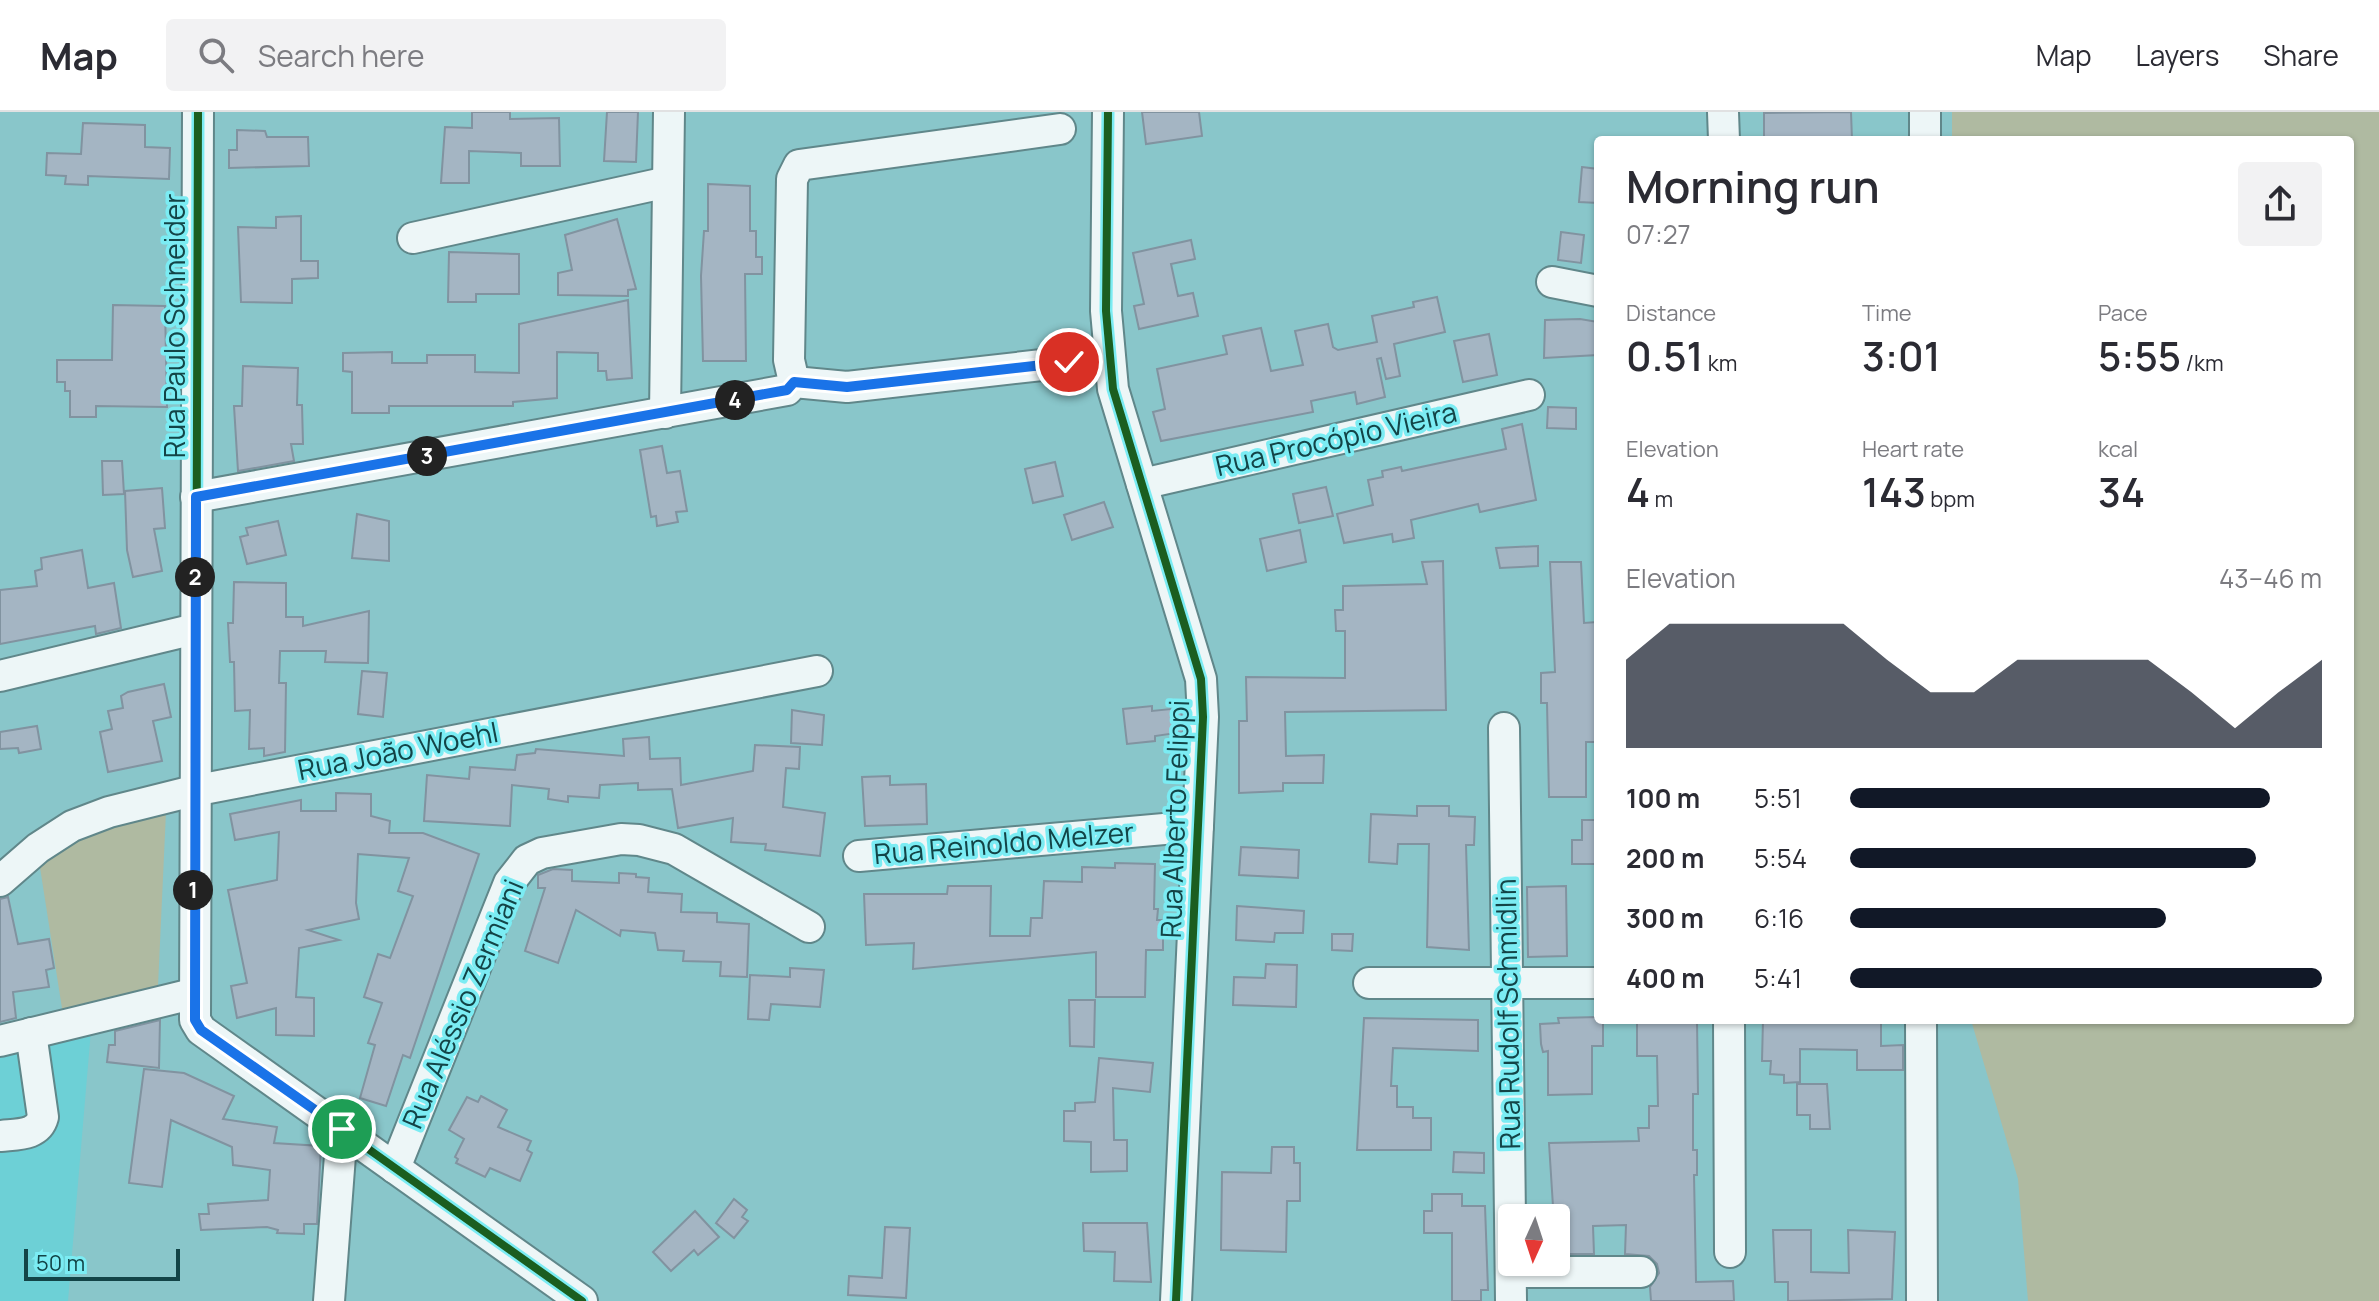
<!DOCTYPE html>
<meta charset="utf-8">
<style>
:root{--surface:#fff;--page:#f2f2f3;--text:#2b2b33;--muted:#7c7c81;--line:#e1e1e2;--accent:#111827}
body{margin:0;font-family:Manrope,sans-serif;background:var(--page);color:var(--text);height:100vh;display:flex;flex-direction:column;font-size:30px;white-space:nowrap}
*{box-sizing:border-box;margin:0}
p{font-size:26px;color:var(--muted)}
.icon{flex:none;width:44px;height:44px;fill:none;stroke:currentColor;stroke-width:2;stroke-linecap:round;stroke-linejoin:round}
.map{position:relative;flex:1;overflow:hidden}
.sheet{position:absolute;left:1594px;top:24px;width:760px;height:888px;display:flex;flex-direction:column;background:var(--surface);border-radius:8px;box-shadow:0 2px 6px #0004}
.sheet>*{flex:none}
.needle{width:52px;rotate:183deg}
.tools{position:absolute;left:1498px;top:1092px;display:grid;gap:16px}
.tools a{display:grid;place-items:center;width:72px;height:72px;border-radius:8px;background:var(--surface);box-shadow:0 2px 6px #0004;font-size:40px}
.scale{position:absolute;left:24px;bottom:20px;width:156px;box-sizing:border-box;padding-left:8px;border:4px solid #134447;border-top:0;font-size:22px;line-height:28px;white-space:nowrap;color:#134447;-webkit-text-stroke:6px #7becf3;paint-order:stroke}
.pin{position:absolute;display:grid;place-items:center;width:68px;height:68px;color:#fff;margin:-34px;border:4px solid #fff;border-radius:50%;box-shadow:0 2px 8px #0007}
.km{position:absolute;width:40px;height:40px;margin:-20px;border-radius:50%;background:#222;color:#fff;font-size:22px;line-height:40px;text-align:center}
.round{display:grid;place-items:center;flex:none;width:84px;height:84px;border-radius:8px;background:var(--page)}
.head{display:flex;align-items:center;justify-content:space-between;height:136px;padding:0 32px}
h1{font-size:44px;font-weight:600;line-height:60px}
.stats{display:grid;grid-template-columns:repeat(3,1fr);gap:12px;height:136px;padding:8px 32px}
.stats div{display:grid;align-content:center}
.stats b{font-size:40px;font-weight:600}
.stats small{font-size:22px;font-weight:400}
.stats p{font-size:22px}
.chart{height:224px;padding:16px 32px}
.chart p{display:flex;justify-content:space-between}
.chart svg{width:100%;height:144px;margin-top:8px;fill:var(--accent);opacity:.7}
ul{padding:0 32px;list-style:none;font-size:26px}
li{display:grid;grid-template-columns:128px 96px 1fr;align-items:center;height:60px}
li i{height:20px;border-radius:10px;background:var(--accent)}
header{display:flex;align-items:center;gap:48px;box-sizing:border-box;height:112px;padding:0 40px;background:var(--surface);border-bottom:2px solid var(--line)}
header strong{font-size:38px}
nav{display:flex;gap:44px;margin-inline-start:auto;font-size:28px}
.search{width:560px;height:72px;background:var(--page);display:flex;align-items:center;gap:20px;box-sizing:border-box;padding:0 28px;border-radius:8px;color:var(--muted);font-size:30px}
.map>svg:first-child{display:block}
.built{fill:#6dd0d6}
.green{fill:#afbaa1}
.building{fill:#a4b5c3;stroke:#8193a0;stroke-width:2}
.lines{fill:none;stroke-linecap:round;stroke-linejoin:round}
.minor-casing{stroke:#60878a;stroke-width:34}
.minor{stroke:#edf6f7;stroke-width:30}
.cycleway-casing{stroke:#7becf3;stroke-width:13}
.cycleway{stroke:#1b5e20;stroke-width:8}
.route-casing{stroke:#fff;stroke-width:16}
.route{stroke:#1a73e8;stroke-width:10}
.labels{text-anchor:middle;stroke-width:7;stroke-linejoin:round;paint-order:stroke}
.street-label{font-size:28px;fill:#134447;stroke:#7becf3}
</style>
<header>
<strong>Map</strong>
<div class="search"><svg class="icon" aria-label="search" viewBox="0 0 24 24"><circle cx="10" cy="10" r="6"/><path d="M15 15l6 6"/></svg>Search here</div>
<nav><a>Map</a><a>Layers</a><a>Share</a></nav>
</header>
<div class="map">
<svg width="2379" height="1189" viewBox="0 0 2379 1189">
<rect width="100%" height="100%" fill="#89c6ca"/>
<!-- built -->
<polygon class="built" points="91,918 68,1189 0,1189 0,921"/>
<!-- green -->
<g class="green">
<polygon points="1952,0 2379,0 2379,1189 2028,1189 2018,1067 1971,908 2350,908 2350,28 1952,28"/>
<polygon points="166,700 158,874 63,903 39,749 72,720"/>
</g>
<!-- building -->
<g class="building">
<polygon points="472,0 510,0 510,7 559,6 560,54 521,54 521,41 469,39 469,71 441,71 445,15 472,16"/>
<polygon points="607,0 638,0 636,50 604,49"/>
<polygon points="1142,0 1199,0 1202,24 1146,32"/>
<polygon points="1851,0 1852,28 1764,28 1764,1"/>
<polygon points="83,11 145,13 145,35 170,36 169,67 88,64 88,73 65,72 66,64 46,63 47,41 81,42"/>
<polygon points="237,18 265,19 267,25 308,25 309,54 229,56 229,38 237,38"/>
<polygon points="1582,55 1598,57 1598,91 1579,90"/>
<polygon points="708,72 750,74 750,119 756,119 756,145 762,145 762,162 745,162 746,249 703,249 701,164 704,119 708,119"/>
<polygon points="301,104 301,149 318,149 318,166 292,167 292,191 241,190 238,115 276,116 276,105"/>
<polygon points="617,107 636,177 628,178 628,184 558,183 558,161 572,158 565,123"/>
<polygon points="1561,120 1584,123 1581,151 1558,148"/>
<polygon points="1191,128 1195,147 1171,152 1178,184 1193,181 1198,204 1139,217 1134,194 1144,192 1133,141"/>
<polygon points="449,140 519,142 519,182 476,182 476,190 448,190"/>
<polygon points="1437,185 1445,220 1394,232 1400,264 1386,267 1381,246 1377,247 1385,285 1357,292 1355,280 1311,289 1313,300 1161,329 1153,300 1165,297 1157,257 1227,242 1223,224 1261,216 1271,259 1303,253 1295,219 1328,212 1333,235 1338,238 1377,230 1372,204 1414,195 1413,190"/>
<polygon points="628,188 632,266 607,268 606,259 598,259 598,241 557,240 557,286 513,290 513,294 389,294 389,301 352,301 352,260 343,259 343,241 392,240 392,251 427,251 427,243 475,243 475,260 519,261 519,212"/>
<polygon points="113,193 165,194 167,295 96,294 96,305 70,305 70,279 65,279 65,270 57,270 57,248 112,248"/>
<polygon points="1580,207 1598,210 1598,243 1544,246 1545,208"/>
<polygon points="1489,222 1497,263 1463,270 1454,229"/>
<polygon points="243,254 298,256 297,293 302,293 303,332 291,332 294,349 238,359 234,294 242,294"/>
<polygon points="1548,295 1576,296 1576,317 1547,316"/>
<polygon points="1522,312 1536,388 1480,400 1478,392 1411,408 1414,426 1393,430 1392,422 1344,431 1337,402 1373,393 1368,368 1383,365 1382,359 1401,355 1402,359 1506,337 1502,317"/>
<polygon points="662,334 667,361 680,359 687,399 676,400 678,410 657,414 656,404 651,405 640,338"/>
<polygon points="102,349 122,349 124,382 103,383"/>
<polygon points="1055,350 1063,384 1033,391 1025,357"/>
<polygon points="1326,375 1333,404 1299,411 1293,382"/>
<polygon points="162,376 165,416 154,417 162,459 133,465 127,438 125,379"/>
<polygon points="1104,390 1113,415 1072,428 1064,403"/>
<polygon points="357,402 389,409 389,449 352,446"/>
<polygon points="278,409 286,443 247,452 240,425 248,423 246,416"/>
<polygon points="1300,418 1306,450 1267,459 1260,427"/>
<polygon points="1538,434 1538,454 1500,456 1496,436"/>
<polygon points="82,438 88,476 114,471 121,516 96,522 95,514 0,532 0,478 37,474 35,459 42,457 41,446"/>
<polygon points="1443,449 1446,598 1285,600 1286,644 1324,643 1323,671 1283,671 1283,679 1239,681 1239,609 1247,609 1246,565 1345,566 1345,519 1336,519 1335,498 1343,498 1343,474 1427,472 1422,450"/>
<polygon points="1550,450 1581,450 1584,511 1597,510 1598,515 1598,630 1586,630 1586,685 1549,685 1547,591 1541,591 1541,561 1555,560"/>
<polygon points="234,470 286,471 286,505 303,505 303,514 369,499 368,551 325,550 326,539 280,539 279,571 286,571 285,640 264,644 264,636 249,637 250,598 235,599 234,550 230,550 228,511 233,511"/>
<polygon points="362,559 387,561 383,605 358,602"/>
<polygon points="164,572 171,605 153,609 162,649 108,660 100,620 112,617 108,599 123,596 121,584 128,580"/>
<polygon points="1152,594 1152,599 1181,596 1183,620 1155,624 1155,629 1127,632 1123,597"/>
<polygon points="792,598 824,603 822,633 791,631"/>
<polygon points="37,614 41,637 19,641 18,636 0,637 0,620"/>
<polygon points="649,625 650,647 680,646 681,673 753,659 755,633 800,635 799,657 786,656 783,695 825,701 820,744 765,738 766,732 731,730 733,706 678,716 672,677 638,678 638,671 600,673 599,686 568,684 568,690 548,687 549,677 512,673 510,714 424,709 427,663 469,667 470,655 515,658 517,643 535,641 536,637 624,644 623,627"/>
<polygon points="890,664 890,673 926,672 927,712 865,714 862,665"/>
<polygon points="336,681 371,682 371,704 390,709 389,721 423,721 479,742 410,946 403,943 386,994 360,986 375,933 368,931 382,891 364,885 378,842 390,846 413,784 398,779 409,746 358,742 356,791 359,807 308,818 339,828 299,836 296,885 314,886 314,924 276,923 276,896 237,906 231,874 247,871 228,778 277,768 279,720 235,728 230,702 301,688 301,699 336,699"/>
<polygon points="1417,694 1449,694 1449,704 1475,705 1474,733 1466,733 1469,838 1427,835 1429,732 1398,732 1397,752 1369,750 1371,702 1417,704"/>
<polygon points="1582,708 1598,708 1598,752 1572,752 1572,728 1582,728"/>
<polygon points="1241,735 1299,738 1298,766 1239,763"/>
<polygon points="1115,751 1155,752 1154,797 1158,797 1157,808 1163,808 1163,838 1146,838 1145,885 1096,885 1096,840 913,857 914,831 866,833 864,782 947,782 948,774 991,774 990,824 1030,824 1031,806 1042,806 1044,769 1082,770 1082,755 1115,756"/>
<polygon points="553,757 572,758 572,769 619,771 619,761 636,762 636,765 649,766 648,780 682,782 681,800 717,801 717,810 749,812 747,865 720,864 721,850 683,849 684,839 658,838 655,821 621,818 620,824 576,798 558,851 525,839 545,776 538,776 538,763"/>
<polygon points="1566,774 1567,844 1528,845 1527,775"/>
<polygon points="8,785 18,832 49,827 54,856 46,858 49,875 13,880 16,906 0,910 0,787"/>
<polygon points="1237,794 1304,799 1303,821 1275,821 1274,830 1236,828"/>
<polygon points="1332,822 1353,822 1352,839 1332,838"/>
<polygon points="1266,852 1297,853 1296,895 1233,893 1234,865 1265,866"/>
<polygon points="790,856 824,858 820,895 771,892 769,908 748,907 750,863 790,865"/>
<polygon points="1069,888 1095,888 1094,935 1070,934"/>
<polygon points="1598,905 1603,908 1603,934 1592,934 1592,982 1548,983 1548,939 1543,940 1541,932 1540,912 1559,911 1558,906"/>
<polygon points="1364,906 1478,908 1478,939 1393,936 1391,974 1397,974 1397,995 1413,995 1413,1006 1431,1006 1431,1038 1357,1038"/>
<polygon points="160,908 159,956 107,950 109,933 115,933 115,919"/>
<polygon points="1763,908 1881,911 1881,934 1903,933 1903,958 1857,958 1857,938 1800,937 1800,970 1784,971 1784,963 1770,962 1771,949 1762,949"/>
<polygon points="1637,909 1697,909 1698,982 1693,982 1693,1038 1697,1038 1697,1063 1694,1063 1696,1170 1733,1169 1734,1189 1651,1189 1650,1175 1659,1161 1657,1152 1649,1144 1625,1142 1626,1113 1593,1114 1594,1142 1556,1142 1549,1031 1639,1029 1638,1016 1649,1016 1649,994 1658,994 1657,944 1637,944"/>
<polygon points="1099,946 1153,951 1150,980 1113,976 1114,1028 1127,1028 1127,1059 1091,1060 1091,1030 1064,1029 1064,999 1075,999 1075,991 1095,990"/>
<polygon points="144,957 184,961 234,984 223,1007 277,1015 274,1031 321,1034 317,1112 304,1112 304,1122 277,1121 278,1118 267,1115 201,1118 199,1102 209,1102 208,1092 268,1088 270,1058 233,1053 232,1035 171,1008 162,1075 129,1071"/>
<polygon points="1797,972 1827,972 1830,1017 1810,1017 1810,1003 1797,1003"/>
<polygon points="481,984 507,998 498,1015 531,1029 527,1038 532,1041 520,1069 490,1056 485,1065 456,1051 458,1047 455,1045 464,1027 449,1018 467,985 478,990"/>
<polygon points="1272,1035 1294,1035 1294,1051 1300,1051 1300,1089 1287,1089 1286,1140 1221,1138 1222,1060 1271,1061"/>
<polygon points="1454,1040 1484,1041 1484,1061 1453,1060"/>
<polygon points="1432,1082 1462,1082 1462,1094 1485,1094 1488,1178 1481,1178 1481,1189 1452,1189 1452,1121 1424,1121 1424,1099 1432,1099"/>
<polygon points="734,1087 747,1098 742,1105 748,1109 734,1126 716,1111"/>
<polygon points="695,1099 719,1125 698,1143 694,1138 671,1159 653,1140"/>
<polygon points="1083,1111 1147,1111 1151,1170 1114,1169 1115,1140 1084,1139"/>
<polygon points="885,1115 910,1116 906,1186 848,1183 849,1164 882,1166"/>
<polygon points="1773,1118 1811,1118 1811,1160 1849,1161 1848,1118 1895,1120 1892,1187 1788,1189 1788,1170 1775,1170"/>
</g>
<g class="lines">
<defs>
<g id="minor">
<polyline points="198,0 195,908 201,918 582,1189"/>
<polyline points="1108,0 1106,199 1113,277 1201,567 1203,605 1176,1189"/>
<polyline points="1723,0 1724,28"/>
<polyline points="1925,28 1925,0"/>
<polyline points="413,126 668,70"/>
<polyline points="1552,170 1598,179"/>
<polyline points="794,270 789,248 792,67 799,53 1060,17"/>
<polyline points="665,301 669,0"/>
<polyline points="1142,372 1529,283"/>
<polyline points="196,385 787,278 794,270 847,275 1069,250"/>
<polyline points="0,564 195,517"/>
<polyline points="1504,616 1511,1189"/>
<polyline points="859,744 1198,714"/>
<polyline points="0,769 38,736 72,714 109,700 193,679 817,559"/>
<polyline points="1369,871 1598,871"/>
<polyline points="1729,908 1730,1140"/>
<polyline points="1921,908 1922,1189"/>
<polyline points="0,929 192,882"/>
<path d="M0,1024c17,-2 38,0 43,-19l-12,-84"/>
<polyline points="395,1056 509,771 527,748 542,741 621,727 639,728 674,737 809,815"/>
<polyline points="1511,1160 1641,1160"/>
<polyline points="329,1189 342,1017"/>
</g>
</defs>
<!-- minor casing -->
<use href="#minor" class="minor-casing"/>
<!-- minor -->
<use href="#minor" class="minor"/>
<defs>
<g id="cycleway">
<polyline points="198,0 195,908 201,918 582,1189"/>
<polyline points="1108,0 1106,199 1113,277 1201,567 1203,605 1176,1189"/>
</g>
</defs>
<!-- cycleway casing -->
<use href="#cycleway" class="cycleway-casing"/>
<!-- cycleway -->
<use href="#cycleway" class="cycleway"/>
</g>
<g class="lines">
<defs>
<polyline id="route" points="342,1017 201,918 195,908 196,385 787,278 794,270 847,275 1069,250"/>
</defs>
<!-- route casing -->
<use href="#route" class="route-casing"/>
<!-- route -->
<use href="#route" class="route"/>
</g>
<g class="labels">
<!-- street labels -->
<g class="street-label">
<text transform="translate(175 214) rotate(-90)" y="10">Rua Paulo Schneider</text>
<text transform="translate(1336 327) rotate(-13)" y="10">Rua Procópio Vieira</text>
<text transform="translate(398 639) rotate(-11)" y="10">Rua João Woehl</text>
<text transform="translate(1175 707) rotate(-88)" y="10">Rua Alberto Felippi</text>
<text transform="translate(1004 731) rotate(-5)" y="10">Rua Reinoldo Melzer</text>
<text transform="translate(463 892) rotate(-67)" y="10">Rua Aléssio Zermiani</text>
<text transform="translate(1508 902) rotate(-91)" y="10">Rua Rudolf Schmidlin</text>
</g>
</g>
</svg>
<div class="tools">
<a><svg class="needle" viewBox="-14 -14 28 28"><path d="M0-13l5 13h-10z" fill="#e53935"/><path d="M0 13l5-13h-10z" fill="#7c7c81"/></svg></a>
</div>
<div class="scale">50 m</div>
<div class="pin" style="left:342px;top:1017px;background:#1e9e55"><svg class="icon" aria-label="arrive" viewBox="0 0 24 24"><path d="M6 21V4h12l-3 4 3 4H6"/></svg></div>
<div class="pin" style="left:1069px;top:250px;background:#d93025"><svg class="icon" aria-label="check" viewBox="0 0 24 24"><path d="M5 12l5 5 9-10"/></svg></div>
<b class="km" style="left:193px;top:778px">1</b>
<b class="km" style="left:195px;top:465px">2</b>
<b class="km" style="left:427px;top:344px">3</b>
<b class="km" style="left:735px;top:288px">4</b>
<section class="sheet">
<div class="head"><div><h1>Morning run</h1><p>07:27</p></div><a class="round"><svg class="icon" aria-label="share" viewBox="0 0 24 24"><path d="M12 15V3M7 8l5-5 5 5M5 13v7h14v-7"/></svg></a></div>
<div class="stats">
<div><p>Distance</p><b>0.51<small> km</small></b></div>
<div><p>Time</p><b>3:01</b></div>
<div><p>Pace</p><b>5:55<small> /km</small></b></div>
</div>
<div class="stats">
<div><p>Elevation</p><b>4<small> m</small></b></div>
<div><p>Heart rate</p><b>143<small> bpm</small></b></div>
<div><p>kcal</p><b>34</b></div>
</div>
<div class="chart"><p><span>Elevation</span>43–46 m</p>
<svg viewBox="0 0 160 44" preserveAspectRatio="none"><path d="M0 44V17L10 6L20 6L30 6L40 6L50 6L60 17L70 27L80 27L90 17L100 17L110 17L120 17L130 27L140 38L150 27L160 17V44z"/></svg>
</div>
<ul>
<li><b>100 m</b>5:51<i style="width:89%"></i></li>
<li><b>200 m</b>5:54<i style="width:86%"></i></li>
<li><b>300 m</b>6:16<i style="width:67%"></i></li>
<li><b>400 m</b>5:41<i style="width:100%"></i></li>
</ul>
</section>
</div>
